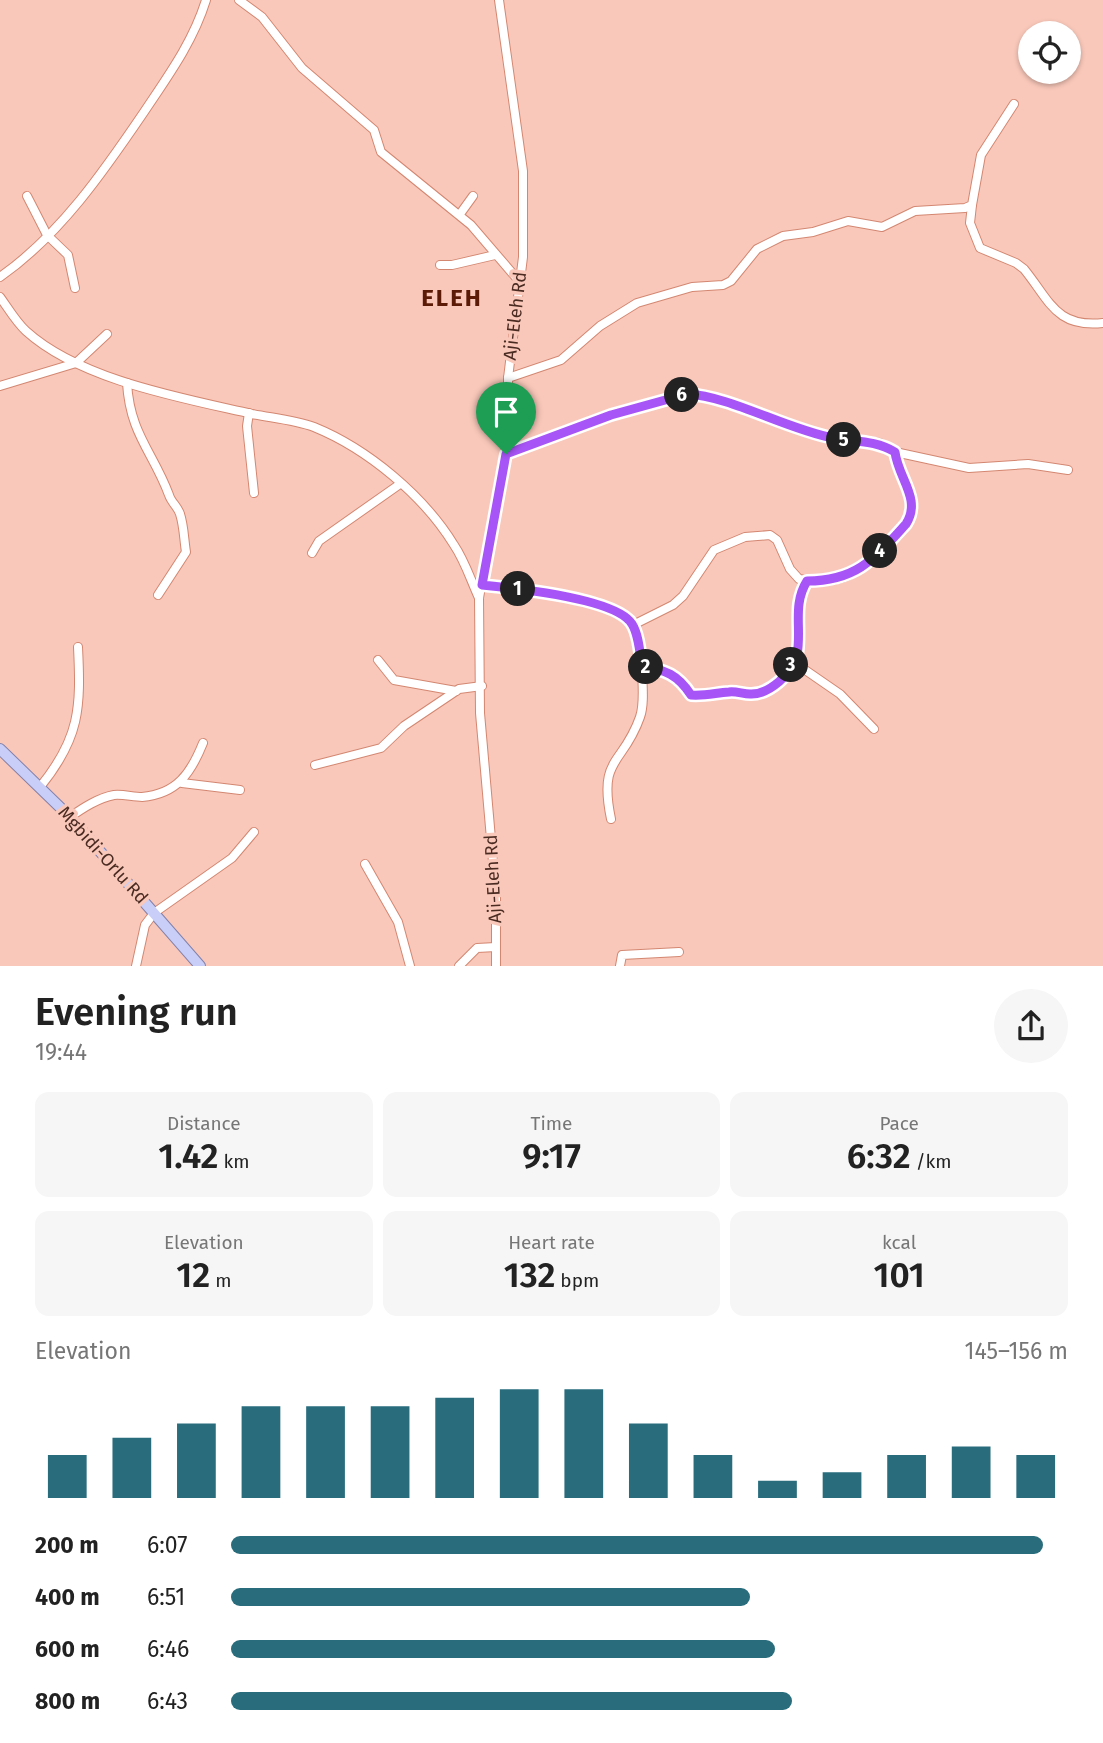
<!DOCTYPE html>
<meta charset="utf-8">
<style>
:root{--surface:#fff;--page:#f6f6f6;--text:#222;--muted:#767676;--accent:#296d7d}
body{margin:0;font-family:"Fira Sans",sans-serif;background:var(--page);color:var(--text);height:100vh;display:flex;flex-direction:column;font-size:26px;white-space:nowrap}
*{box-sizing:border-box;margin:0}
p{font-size:23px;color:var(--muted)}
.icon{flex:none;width:38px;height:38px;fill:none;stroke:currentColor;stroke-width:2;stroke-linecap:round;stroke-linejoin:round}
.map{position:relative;height:966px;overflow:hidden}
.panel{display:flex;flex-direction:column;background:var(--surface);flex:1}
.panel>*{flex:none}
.fabs{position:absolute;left:1018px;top:21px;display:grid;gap:14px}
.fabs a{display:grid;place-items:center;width:63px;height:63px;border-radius:50%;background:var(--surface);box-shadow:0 2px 5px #0004;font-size:35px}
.pin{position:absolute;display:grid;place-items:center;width:60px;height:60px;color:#fff;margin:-72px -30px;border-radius:50% 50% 50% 0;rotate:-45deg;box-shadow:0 0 7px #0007}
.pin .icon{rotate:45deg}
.km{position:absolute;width:35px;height:35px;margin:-18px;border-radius:50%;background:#222;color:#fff;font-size:19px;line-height:35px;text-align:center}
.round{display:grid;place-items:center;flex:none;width:74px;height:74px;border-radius:37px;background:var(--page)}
.head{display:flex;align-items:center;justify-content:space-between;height:119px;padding:0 35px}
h1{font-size:38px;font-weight:600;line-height:52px}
.metrics{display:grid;grid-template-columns:repeat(3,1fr);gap:10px;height:119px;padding:7px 35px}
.metrics div{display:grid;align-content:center;border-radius:14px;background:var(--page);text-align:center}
.metrics b{font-size:35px;font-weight:600}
.metrics small{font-size:19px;font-weight:400}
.metrics p{font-size:19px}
.chart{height:196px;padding:14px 35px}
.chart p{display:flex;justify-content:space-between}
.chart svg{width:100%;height:126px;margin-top:7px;stroke:var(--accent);stroke-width:6}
ul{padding:0 35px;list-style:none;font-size:23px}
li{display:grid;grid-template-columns:112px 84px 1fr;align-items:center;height:52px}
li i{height:18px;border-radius:9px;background:var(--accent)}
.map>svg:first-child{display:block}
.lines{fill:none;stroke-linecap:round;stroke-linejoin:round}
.minor-casing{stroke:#d38771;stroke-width:10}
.major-casing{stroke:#8480a9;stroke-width:12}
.minor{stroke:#fff;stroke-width:8}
.major{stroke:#c8cef7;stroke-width:10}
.route-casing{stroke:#fff;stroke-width:14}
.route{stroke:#a855f7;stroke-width:9}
.labels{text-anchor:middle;stroke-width:7;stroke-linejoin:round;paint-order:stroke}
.street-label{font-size:18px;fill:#4a2b22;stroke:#f9c8ba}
.district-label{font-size:24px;font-weight:bold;letter-spacing:2px;fill:#5a1a05;stroke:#f9c8ba}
</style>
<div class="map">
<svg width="1103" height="966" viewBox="0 0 1103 966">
<rect width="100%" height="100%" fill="#f9c8ba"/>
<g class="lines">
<defs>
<g id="minor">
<polyline points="239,0 262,17 302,68 374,130 381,152 471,225 519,281"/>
<polyline points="27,196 47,235 68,255 75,288"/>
<path d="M972,205l-2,18 10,25 36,15 8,6c26,32 32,59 79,54"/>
<polyline points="460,214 473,196"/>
<polyline points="440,265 452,265 495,255"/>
<path d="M0,277c60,-42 104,-106 144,-165 24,-36 49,-70 62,-112"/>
<path d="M0,297c8,11 16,25 26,34 54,49 156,67 226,83 20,4 43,6 62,13 54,22 110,69 140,118 11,16 17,36 25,53"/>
<polyline points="508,378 561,360 600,326 637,303 692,287 723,285 731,281 757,249 783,236 813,232 848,221 882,227 915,211 965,208 972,205 981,155 1014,104"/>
<path d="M127,383c3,51 26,69 42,112 2,7 9,12 11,19 4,12 4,26 6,38l-28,43"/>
<polyline points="0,386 76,363 107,334"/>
<polyline points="249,413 247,426 254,493"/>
<polyline points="506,454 611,415 687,394 709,397 828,437 880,443 895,452 969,468 1028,464 1068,470"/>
<polyline points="312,553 319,541 400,484"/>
<polyline points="807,581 797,611 798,665 840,694 874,729"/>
<path d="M482,585c44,4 119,8 151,40l40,-20 10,-9 31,-46 31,-13 25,-2 7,5 13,29 9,10c14,3 29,3 43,-1 19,-5 70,-50 71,-70 1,-14 -16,-37 -18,-56"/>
<path d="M633,625l9,42c23,2 36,8 49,28 17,1 24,-3 39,-3 7,-1 15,3 22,2 22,-1 34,-21 45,-38"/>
<polyline points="378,660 394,680 456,691"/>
<polyline points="315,765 381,748 404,726 459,689 482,686"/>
<polyline points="182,783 240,790"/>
<path d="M40,787c40,-49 41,-79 38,-140"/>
<path d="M70,817c13,-9 28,-19 44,-22 9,-1 19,2 28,2 35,-3 49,-24 61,-54"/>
<path d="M611,819c-13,-63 12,-53 29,-102 5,-14 2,-35 2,-50"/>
<polyline points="365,864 398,922 410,966"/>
<polyline points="136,966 145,925 154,913 232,858 254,832"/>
<polyline points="459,966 477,948 496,947"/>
<polyline points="496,966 496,896 480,713 479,598 508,434 508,378 523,257 523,171 499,0"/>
<polyline points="620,966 622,955 679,952"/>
</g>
<polyline id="major" points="0,749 70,817 200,966"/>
</defs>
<!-- minor casing -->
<use href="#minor" class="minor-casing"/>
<!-- major casing -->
<use href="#major" class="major-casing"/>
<!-- minor -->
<use href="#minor" class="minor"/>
<!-- major -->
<use href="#major" class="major"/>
</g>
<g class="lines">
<defs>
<path id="route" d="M687,394c43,2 99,35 146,44 23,4 42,2 62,14 3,26 27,47 11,72 -31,34 -49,57 -99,57 -15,24 -5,48 -10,74 -4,18 -28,40 -47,39 -7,0 -14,-3 -21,-2 -14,1 -23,4 -38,3 -13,-20 -26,-26 -49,-28 -2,-13 -3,-32 -10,-43 -16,-26 -119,-36 -150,-39l24,-131 105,-39z"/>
</defs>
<!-- route casing -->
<use href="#route" class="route-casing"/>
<!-- route -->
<use href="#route" class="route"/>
</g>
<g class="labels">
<!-- street labels -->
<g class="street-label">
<text transform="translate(515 316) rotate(-83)" y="6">Aji-Eleh Rd</text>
<text transform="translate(103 855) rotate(48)" y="6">Mgbidi-Orlu Rd</text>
<text transform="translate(493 879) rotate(-93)" y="6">Aji-Eleh Rd</text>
</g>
<!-- district labels -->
<g class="district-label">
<text x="452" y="306">ELEH</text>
</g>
</g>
</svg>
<div class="fabs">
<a><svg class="icon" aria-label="locate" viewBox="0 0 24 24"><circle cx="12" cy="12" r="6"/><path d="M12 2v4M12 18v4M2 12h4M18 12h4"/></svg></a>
</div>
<div class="pin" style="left:506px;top:454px;background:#1e9e55"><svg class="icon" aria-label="arrive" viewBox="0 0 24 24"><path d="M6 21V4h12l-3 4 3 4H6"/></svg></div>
<b class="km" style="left:518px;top:589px">1</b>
<b class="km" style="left:646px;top:667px">2</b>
<b class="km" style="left:791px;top:665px">3</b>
<b class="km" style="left:880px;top:551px">4</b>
<b class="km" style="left:844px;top:440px">5</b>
<b class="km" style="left:682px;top:395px">6</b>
</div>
<section class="panel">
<div class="head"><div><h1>Evening run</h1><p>19:44</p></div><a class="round"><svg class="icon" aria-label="share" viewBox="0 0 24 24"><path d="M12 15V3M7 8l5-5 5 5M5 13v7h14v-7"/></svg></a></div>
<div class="metrics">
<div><p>Distance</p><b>1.42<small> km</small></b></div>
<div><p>Time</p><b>9:17</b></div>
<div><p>Pace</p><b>6:32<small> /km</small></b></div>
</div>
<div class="metrics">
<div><p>Elevation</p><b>12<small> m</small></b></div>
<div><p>Heart rate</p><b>132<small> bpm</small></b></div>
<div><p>kcal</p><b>101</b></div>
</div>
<div class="chart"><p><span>Elevation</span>145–156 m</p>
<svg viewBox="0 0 160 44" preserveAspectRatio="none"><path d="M5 44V29M15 44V23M25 44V18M35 44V12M45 44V12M55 44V12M65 44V9M75 44V6M85 44V6M95 44V18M105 44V29M115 44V38M125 44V35M135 44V29M145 44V26M155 44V29"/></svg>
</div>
<ul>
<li><b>200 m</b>6:07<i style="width:97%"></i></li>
<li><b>400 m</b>6:51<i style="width:62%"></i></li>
<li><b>600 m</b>6:46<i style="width:65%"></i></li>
<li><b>800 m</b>6:43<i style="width:67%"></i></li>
</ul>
</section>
